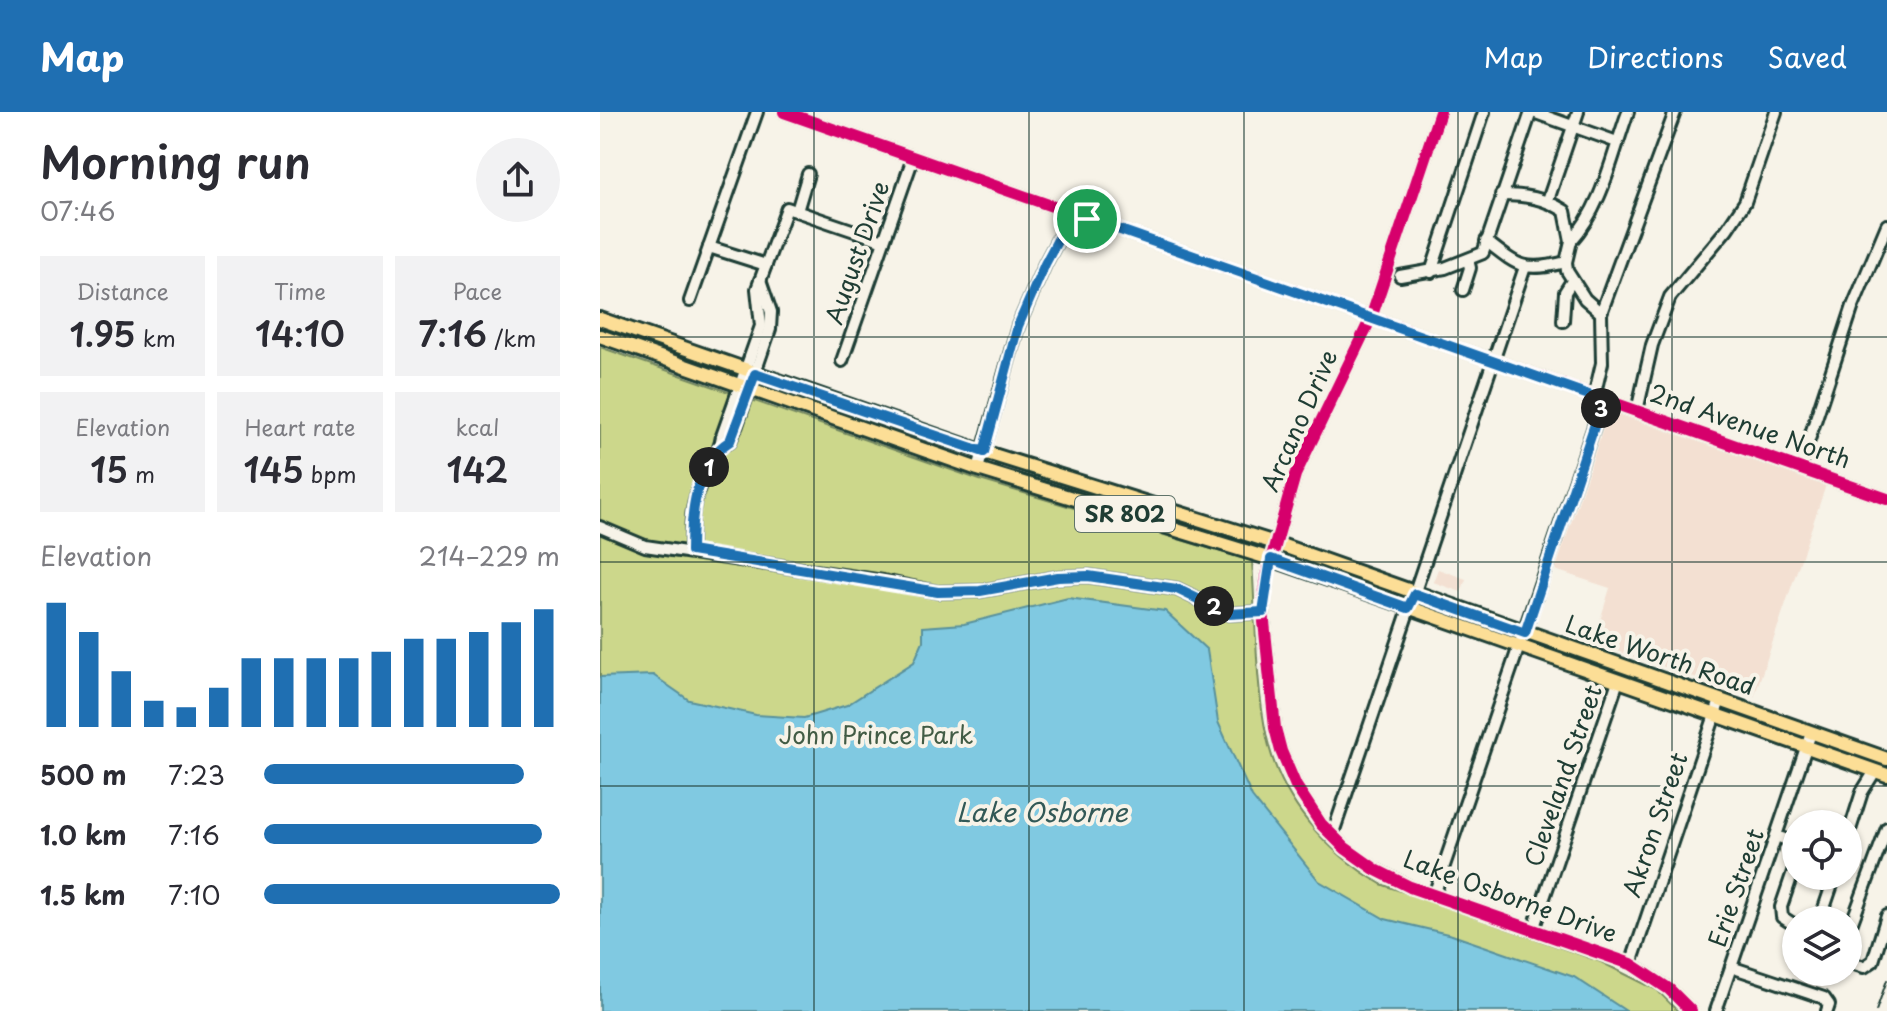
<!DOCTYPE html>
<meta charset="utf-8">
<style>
:root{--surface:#fff;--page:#f2f2f3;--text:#2b2b33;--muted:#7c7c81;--accent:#1f6fb2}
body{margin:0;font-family:"Playpen Sans",sans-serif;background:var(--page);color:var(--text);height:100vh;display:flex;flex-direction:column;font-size:30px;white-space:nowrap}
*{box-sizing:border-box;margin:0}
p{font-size:26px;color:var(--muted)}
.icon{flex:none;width:44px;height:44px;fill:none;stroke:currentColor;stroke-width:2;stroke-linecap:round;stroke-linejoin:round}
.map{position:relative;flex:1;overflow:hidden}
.panel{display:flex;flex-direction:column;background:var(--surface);width:600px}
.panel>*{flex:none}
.tools{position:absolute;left:1182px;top:698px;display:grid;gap:16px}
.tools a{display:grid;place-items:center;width:80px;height:80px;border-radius:50%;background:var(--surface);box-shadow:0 2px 6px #0004;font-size:40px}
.pin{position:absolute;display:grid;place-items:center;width:68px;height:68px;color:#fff;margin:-34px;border:4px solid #fff;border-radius:50%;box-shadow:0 2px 8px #0007}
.km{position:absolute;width:40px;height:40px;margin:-20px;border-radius:50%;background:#222;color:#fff;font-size:22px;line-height:40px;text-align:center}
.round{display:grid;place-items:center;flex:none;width:84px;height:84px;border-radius:42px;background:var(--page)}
.headline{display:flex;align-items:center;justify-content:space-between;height:136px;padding:0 40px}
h1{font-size:44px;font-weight:600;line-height:60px}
.figures{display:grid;grid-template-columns:repeat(3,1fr);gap:12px;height:136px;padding:8px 40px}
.figures div{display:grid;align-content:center;border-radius:0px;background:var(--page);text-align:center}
.figures b{font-size:34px;font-weight:600}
.figures small{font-size:22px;font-weight:400}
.figures p{font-size:22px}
.chart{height:224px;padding:16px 40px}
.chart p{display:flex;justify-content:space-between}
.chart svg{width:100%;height:144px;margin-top:8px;stroke:var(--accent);stroke-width:6}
ul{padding:0 40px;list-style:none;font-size:26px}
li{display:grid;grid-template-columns:128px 96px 1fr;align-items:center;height:60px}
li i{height:20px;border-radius:10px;background:var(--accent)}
header{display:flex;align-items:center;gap:48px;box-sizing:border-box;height:112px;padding:0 40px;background:var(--accent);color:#fff}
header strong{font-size:38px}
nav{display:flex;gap:44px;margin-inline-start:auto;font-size:28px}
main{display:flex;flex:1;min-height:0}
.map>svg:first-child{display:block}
.built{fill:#f3e0d2}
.green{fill:#ccd78b;stroke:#768a60;stroke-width:2}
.water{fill:#80c9e1;stroke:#59919c;stroke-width:2}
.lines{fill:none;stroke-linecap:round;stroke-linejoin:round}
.minor-casing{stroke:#1f3d34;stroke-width:16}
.major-casing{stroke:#1f3d34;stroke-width:18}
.minor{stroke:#f7f3e8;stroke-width:10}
.major{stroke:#fcde96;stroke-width:12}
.rail{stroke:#1f3d34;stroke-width:2}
.cycleway-casing{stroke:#f7f3e8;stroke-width:17}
.cycleway{stroke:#d6006c;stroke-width:12}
.route-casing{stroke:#fff;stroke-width:16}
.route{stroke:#1f6fb2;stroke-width:10}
.grid{fill:none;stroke:#1f3d34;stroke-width:2;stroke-opacity:0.55}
.labels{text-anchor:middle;stroke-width:8;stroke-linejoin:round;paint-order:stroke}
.shield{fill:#f7f3e8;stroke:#60746a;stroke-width:2}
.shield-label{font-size:22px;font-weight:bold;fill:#1f3d34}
.street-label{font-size:24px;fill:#1f3d34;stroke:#f7f3e8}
.park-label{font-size:24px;fill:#425c45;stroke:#f7f3e8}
.water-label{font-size:26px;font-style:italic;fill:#325957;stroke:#f7f3e8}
</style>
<header>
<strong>Map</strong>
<nav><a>Map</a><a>Directions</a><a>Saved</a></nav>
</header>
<main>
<section class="panel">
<div class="headline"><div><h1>Morning run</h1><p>07:46</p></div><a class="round"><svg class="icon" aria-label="share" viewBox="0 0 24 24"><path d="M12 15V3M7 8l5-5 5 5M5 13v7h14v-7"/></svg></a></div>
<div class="figures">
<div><p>Distance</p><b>1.95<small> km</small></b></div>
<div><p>Time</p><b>14:10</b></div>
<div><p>Pace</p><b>7:16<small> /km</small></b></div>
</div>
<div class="figures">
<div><p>Elevation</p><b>15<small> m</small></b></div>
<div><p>Heart rate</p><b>145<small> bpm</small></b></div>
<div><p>kcal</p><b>142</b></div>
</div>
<div class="chart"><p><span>Elevation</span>214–229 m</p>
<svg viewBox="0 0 160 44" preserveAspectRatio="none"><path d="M5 44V6M15 44V15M25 44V27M35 44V36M45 44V38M55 44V32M65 44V23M75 44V23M85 44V23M95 44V23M105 44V21M115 44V17M125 44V17M135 44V15M145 44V12M155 44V8"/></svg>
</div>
<ul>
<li><b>500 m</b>7:23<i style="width:88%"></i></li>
<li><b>1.0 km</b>7:16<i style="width:94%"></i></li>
<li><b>1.5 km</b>7:10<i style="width:100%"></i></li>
</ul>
</section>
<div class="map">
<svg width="1287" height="899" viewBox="0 0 1287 899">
<rect width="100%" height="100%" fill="#f7f3e8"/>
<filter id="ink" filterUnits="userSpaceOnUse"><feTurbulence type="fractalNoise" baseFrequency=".0125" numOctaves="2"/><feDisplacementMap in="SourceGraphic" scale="16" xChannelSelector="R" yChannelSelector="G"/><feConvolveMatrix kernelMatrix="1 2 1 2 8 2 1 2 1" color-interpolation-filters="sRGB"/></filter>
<g filter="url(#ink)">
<!-- built -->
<g class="built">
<polygon points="1009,299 1226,373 1154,585 993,531 1010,476 955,458"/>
<polygon points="838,457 866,467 861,480 833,470"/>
</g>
<!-- green -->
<path class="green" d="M0,235l380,133 272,81c4,56 3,123 15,177 14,63 59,114 114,146l220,78 56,28 21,21h-1078z"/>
<!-- water -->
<polygon class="water" points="468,486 565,499 607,538 618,610 652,685 719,769 785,807 852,823 974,865 1026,899 0,899 0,565 53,563 89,588 156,603 204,606 247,593 314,550 323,529 323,515 364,512"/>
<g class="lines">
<defs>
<g id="minor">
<polyline points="184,0 1287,387"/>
<polyline points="840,0 771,206 695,363 666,466 663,500 675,616 681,639 696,674 721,712 745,736 776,758 810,775 1031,852 1069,877 1091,899"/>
<polyline points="933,0 1017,30"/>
<path d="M901,83c25,0 43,3 64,16l6,30 -5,21 1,9 18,28 16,14 1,50 -8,34"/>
<polyline points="948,88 978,0"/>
<polyline points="197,99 208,62"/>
<path d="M886,129c32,25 38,32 80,21"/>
<path d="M971,129c32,-35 41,-86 57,-129"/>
<polyline points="109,135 166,153"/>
<polyline points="831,160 884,0"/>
<polyline points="800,164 845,156 883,141 931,0"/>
<polyline points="863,178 870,156 868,148"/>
<polyline points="90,189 157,0"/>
<polyline points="1001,201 1075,0"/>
<polyline points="963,209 965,180 972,169"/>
<polyline points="242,249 313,46"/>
<polyline points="1037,299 1052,233 1070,185 1127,117 1145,90 1176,0"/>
<polyline points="120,335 130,329 137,313 170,217 171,200 160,168"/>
<polyline points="1200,355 1253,194 1287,113"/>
<polyline points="378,357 418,214 445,152 472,101"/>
<polyline points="0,415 45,434 283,469 338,480 380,479 458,465 488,464 577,477 629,502 663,500"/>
<path d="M91,439c0,-27 0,-50 13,-75 7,-14 16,-24 18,-40l39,-110 -4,-37 30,-81 97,33"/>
<polyline points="732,724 925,155"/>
<polyline points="1176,724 1196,731"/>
<polyline points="1248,724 1262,680 1275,659"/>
<polyline points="1196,751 1181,795 1182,805 1196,814"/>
<polyline points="834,783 1003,288"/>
<polyline points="1220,808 1235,764"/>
<polyline points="933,818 1018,569"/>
<polyline points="1248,821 1287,716"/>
<polyline points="1248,850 1264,855 1273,849 1287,804"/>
<polyline points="1031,852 1120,588"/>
<polyline points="1131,855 1224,886 1229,893 1227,899"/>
<polyline points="1116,899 1211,621"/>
</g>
<g id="major">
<polyline points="0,207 384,340 675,431 1287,647"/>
<polyline points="0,224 378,357 671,447 1287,663"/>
</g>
</defs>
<!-- minor casing -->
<use href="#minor" class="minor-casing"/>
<!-- major casing -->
<use href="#major" class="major-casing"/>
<!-- minor -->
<use href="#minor" class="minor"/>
<!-- major -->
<use href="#major" class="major"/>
<!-- rail -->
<polyline class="rail" points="1276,899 1287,868"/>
<defs>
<g id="cycleway">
<polyline points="184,0 1287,387"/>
<polyline points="840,0 771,206 695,363 666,466 663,500 675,616 681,639 696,674 721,712 745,736 776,758 810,775 1031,852 1069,877 1091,899"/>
</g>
</defs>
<!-- cycleway casing -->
<use href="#cycleway" class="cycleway-casing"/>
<!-- cycleway -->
<use href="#cycleway" class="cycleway"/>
</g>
</g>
<g class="lines" filter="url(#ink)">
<defs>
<path id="route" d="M472,101l531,187 -78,233 -110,-39 -7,14 -137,-49 -8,53 -34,2 -52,-25 -89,-13 -30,1 -78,14 -42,1 -247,-41c0,-38 4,-88 39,-110l25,-67 229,78 34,-126 27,-62z"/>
</defs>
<!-- route casing -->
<use href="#route" class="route-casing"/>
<!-- route -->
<use href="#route" class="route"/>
</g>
<!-- grid -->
<path class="grid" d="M214,0v899M429,0v899M644,0v899M858,0v899M1072,0v899M0,225h1287M0,450h1287M0,674h1287"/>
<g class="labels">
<!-- shield labels -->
<rect class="shield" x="475" y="384" width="100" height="36" rx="6"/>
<g class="shield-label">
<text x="525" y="410">SR 802</text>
</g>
<!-- street labels -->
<g class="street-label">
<text transform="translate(258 141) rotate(-71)" y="8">August Drive</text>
<text transform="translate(700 309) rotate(-66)" y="8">Arcano Drive</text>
<text transform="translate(1150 315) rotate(19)" y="8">2nd Avenue North</text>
<text transform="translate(1060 544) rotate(19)" y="8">Lake Worth Road</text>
<text transform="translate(964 664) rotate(-71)" y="8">Cleveland Street</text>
<text transform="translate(1056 713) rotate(-71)" y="8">Akron Street</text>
<text transform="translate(1137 776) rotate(-71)" y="8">Erie Street</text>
<text transform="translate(910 785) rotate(20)" y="8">Lake Osborne Drive</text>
</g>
<!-- park labels -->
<g class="park-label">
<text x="276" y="632">John Prince Park</text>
</g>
<!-- water labels -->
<g class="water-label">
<text x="442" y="710">Lake Osborne</text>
</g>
</g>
</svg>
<div class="tools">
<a><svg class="icon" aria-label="locate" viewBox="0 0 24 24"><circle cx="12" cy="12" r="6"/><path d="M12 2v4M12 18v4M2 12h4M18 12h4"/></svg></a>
<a><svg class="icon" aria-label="layers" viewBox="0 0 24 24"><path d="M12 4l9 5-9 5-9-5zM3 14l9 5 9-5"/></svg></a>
</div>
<div class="pin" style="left:487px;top:107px;background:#1e9e55"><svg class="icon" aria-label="arrive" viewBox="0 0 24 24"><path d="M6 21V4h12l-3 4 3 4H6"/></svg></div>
<b class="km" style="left:109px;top:355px">1</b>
<b class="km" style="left:614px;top:494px">2</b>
<b class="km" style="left:1001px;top:296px">3</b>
</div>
</main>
